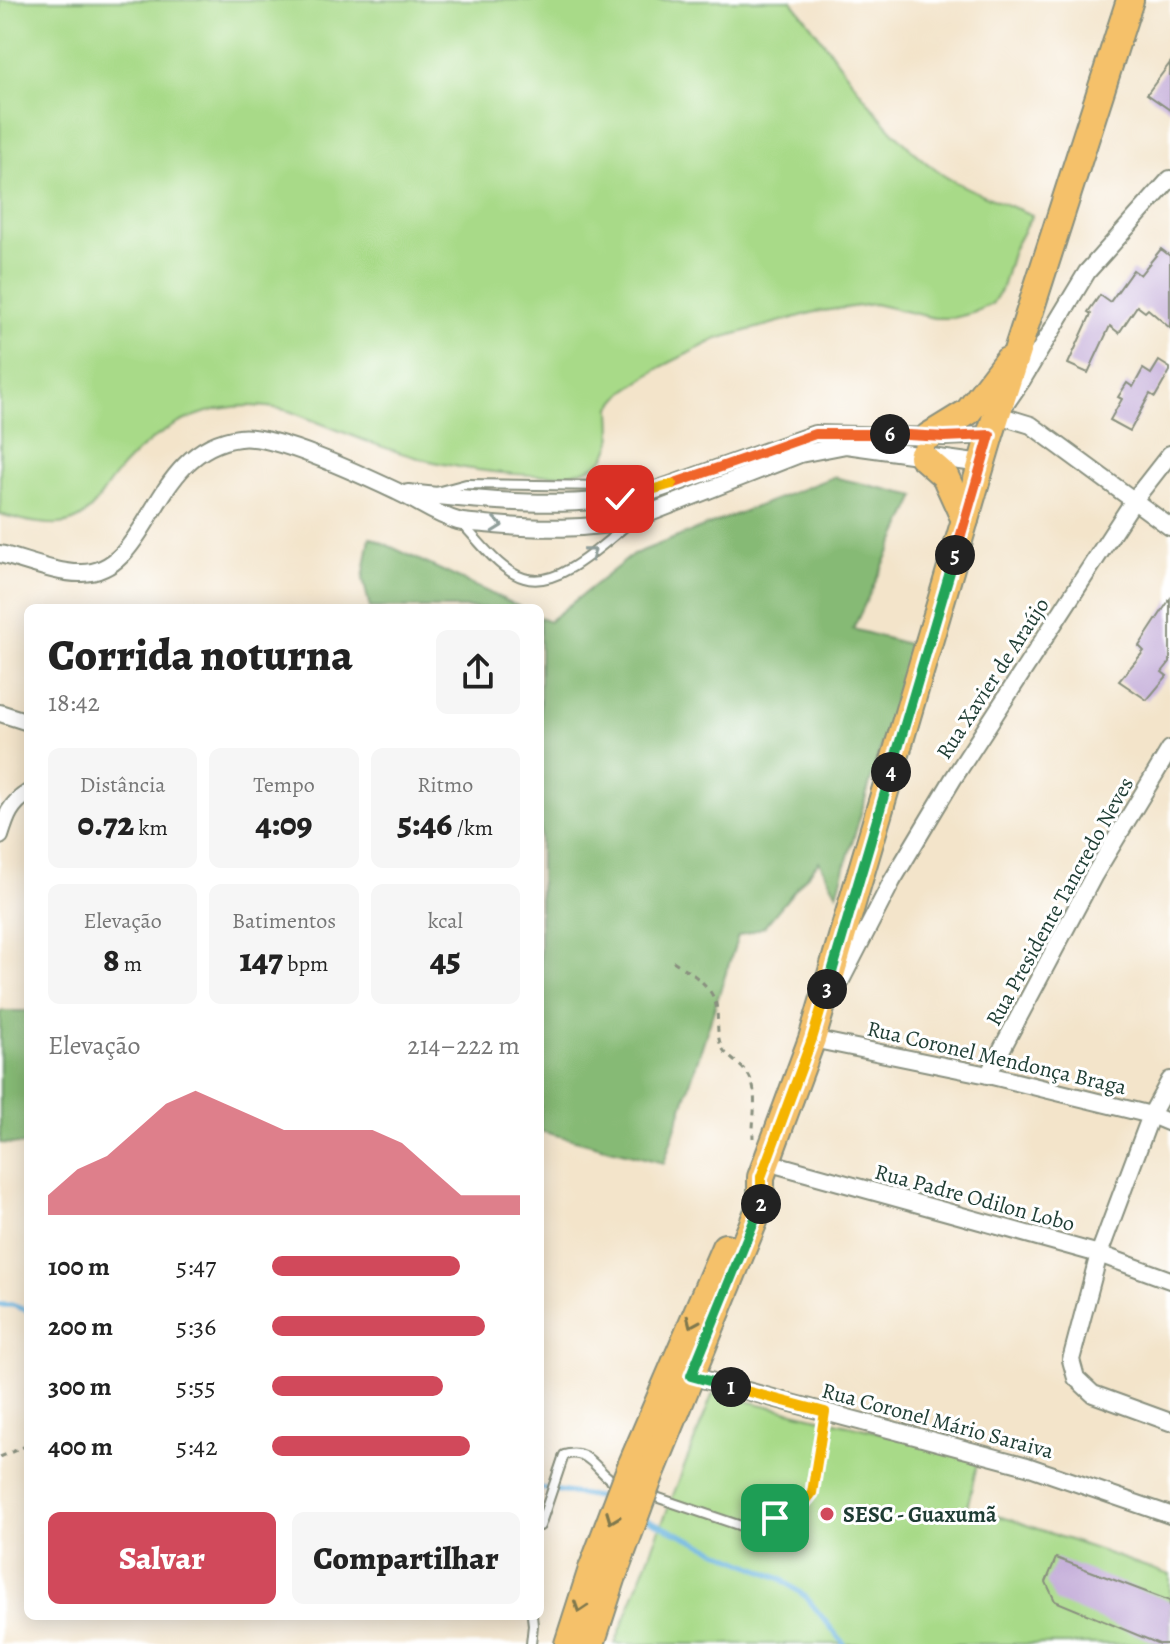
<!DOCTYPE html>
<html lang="pt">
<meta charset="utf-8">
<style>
:root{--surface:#fff;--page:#f6f6f6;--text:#222;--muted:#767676;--accent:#d1495b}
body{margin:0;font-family:Alegreya,serif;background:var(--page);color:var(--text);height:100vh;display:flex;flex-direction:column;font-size:30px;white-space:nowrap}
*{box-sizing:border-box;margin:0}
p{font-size:26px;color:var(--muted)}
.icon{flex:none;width:44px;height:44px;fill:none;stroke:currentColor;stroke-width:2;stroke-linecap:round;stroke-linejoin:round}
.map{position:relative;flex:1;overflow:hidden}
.panel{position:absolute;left:24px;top:604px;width:520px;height:1016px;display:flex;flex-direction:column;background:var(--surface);border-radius:12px;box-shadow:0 4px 20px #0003}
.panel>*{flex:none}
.pin{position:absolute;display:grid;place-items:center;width:68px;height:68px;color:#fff;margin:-34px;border-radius:16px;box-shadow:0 4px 12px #0006}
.km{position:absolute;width:40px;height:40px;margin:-20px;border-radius:50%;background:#222;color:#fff;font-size:22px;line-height:40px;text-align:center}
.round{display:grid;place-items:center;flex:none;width:84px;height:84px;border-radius:12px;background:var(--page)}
.headline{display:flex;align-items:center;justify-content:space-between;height:136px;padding:0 24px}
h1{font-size:44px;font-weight:800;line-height:60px}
.stats{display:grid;grid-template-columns:repeat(3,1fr);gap:12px;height:136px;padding:8px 24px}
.stats div{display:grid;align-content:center;border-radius:12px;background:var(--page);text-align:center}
.stats b{font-size:34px;font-weight:800}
.stats small{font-size:22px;font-weight:400}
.stats p{font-size:22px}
.chart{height:224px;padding:16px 24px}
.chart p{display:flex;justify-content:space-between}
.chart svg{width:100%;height:144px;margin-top:8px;fill:var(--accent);opacity:.7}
.button{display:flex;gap:16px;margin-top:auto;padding:16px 24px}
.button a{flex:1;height:92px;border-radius:12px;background:var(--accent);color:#fff;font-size:32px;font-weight:800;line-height:92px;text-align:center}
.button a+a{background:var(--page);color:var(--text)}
ul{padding:0 24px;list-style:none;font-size:26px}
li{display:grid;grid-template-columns:128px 96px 1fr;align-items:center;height:60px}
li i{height:20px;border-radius:10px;background:var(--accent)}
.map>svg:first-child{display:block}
.green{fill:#a8da88;stroke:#648c5e;stroke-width:2}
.forest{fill:#86ba74;stroke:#527c54;stroke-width:2}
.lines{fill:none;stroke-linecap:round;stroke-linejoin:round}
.stream{stroke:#66b2df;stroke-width:5}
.building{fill:#c2abd8}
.service-casing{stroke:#89907f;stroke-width:12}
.minor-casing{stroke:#89907f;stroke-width:20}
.primary-casing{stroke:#89907f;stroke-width:30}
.path{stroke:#89907f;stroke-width:3;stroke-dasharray:6 6;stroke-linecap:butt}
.service{stroke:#fff;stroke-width:8}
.minor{stroke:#fff;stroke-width:16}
.primary{stroke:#f5c16b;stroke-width:26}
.primary-bridge-casing{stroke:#89907f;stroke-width:30;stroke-linecap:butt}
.primary-bridge{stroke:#f5c16b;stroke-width:26}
.oneway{stroke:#8f9e9a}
.oneway2{stroke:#7f784d}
.split-1-casing{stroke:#fff;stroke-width:16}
.split-2-casing{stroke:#fff;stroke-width:16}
.split-3-casing{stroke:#fff;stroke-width:16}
.split-4-casing{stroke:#fff;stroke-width:16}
.split-5-casing{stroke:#fff;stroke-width:16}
.split-6-casing{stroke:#fff;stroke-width:16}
.split-7-casing{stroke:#fff;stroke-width:16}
.split-8-casing{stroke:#fff;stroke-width:16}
.split-1{stroke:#f5b400;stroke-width:10}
.split-2{stroke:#22a559;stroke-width:10}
.split-3{stroke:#f5b400;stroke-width:10}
.split-4{stroke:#22a559;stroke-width:10}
.split-5{stroke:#22a559;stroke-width:10}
.split-6{stroke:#f0652b;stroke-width:10}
.split-7{stroke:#f0652b;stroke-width:10}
.split-8{stroke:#f5b400;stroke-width:10}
.poi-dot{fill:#d1495b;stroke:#fff;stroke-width:3}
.labels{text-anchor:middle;stroke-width:6;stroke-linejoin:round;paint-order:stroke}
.street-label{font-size:22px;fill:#1f3d34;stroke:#fff}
.poi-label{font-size:22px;font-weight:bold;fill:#1f3d34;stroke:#fff;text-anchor:start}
</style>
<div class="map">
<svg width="1170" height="1644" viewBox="0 0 1170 1644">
<rect width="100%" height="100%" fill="#fff"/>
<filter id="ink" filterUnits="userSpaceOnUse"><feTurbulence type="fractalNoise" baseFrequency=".0125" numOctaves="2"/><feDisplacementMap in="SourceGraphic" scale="16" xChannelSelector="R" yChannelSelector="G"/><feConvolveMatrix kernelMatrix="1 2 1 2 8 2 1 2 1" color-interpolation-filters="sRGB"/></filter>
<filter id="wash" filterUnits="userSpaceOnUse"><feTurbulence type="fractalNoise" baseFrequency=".006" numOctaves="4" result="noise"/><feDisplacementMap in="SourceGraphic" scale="32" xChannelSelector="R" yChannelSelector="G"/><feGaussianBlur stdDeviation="1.8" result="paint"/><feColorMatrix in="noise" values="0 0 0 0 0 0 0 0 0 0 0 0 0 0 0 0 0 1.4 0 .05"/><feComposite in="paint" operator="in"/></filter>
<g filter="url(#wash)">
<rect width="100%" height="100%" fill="#f3e4ca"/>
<!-- green -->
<g class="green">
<path d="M0,0h791c48,57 89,133 152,175 23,15 63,29 89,40l-19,35 -11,38 -10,16 -19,9 -20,5h-19l-60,-14 -59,8 -98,27 -56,28 -37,25 -13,15c0,18 5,39 -9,53 -28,29 -143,9 -180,-1 -45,-12 -89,-31 -133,-48 -68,-17 -131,11 -175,66 -13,16 -20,36 -41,44 -21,8 -52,-1 -73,-7z"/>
<polygon points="713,1393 979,1456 967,1508 1012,1520 1170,1575 1170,1644 615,1644"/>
</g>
<!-- forest -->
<g class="forest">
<polygon points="833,477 916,496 853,629 911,645 837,894 819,861 764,927 738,936 664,1163 540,1131 540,617 549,621 634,554"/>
<polygon points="370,537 522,608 370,608 363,579"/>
<polygon points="0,1011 28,1011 28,1145 0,1143"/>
</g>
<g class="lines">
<!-- stream -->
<g class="stream">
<polyline points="0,1305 12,1305 28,1311"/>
<polyline points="540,1488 610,1499"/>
<polyline points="643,1518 781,1579 806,1597 844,1644"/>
</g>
</g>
<g id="blocks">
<!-- building -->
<g class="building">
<polygon points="1170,63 1170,110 1147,94"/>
<polygon points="1161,249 1170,256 1170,328 1148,309 1145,312 1137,306 1119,333 1110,326 1088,373 1068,364 1091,314 1088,312 1100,295 1110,302 1133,270 1140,275"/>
<polygon points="1159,361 1170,368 1170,371 1155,397 1150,394 1130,431 1110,420 1122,399 1118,397 1127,383 1133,387 1143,369 1151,374"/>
<polygon points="1170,599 1170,662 1162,672 1167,676 1147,700 1119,681 1144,651 1139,646"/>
<polygon points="1056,1558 1170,1601 1170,1644 1159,1644 1055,1601 1046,1582"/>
</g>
</g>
</g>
<g filter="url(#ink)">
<use href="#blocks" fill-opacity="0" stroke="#89907f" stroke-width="2"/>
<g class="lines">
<defs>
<g id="service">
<polyline points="436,492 466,484 611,486 636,492"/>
<path d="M463,525c17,17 37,46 61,53 34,11 78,-33 103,-53"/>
<polyline points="647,1494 747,1528 758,1526 804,1503 812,1493 825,1413"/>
<path d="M540,1526l24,-71c27,-9 34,22 55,29"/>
<polyline points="531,1644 533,1625 532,1616"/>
</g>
<g id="minor">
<polyline points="1170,179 1087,272 1022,380 998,415 1031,425 1170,527"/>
<path d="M408,493c77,8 161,17 237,1l170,-60 129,3 46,-2"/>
<path d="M0,554c24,6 58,20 82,19 70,-1 68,-124 157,-135 34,-5 125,38 159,54 20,9 38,23 60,29 11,3 24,2 36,4 46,4 92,5 138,-5l168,-66 46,-9 136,19"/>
<polyline points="0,713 28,722"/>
<path d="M0,836c6,-19 10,-32 28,-43"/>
<polyline points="835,992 892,881 953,779 1134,500 1170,454"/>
<polyline points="812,1039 988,1075 1151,1115 1170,1123"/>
<polyline points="988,1075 1094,875 1170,749"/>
<polyline points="1170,1080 1151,1115 1099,1254 1071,1360 1076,1378 1093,1394 1170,1422"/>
<polyline points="767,1162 1099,1254 1170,1280"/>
<polyline points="691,1376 1027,1466 1170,1515"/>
</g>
<g id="primary">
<polyline points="929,436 968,412 1007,361"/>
<polyline points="922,456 945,476 965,520"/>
<polyline points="631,1466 725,1247"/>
<polyline points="651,1473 761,1204 761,1177 812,1039 990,435 1130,0"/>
<polyline points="568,1644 592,1569"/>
<polyline points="591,1644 613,1576"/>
</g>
</defs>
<!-- service casing -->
<use href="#service" class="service-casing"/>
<!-- minor casing -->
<use href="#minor" class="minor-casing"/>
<!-- primary casing -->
<use href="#primary" class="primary-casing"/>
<!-- path -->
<g class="path">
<path d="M673,961c19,13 42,25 44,50 1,11 0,22 3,32 4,14 21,20 29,33 10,17 3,42 4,62"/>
<polyline points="0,1457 28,1445"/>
</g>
<!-- service -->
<use href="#service" class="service"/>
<!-- minor -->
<use href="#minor" class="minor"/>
<!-- primary -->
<use href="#primary" class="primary"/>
<defs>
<g id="primary-bridge">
<polyline points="592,1569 631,1466"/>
<polyline points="613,1576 651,1473"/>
</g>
</defs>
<!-- primary-bridge casing -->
<use href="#primary-bridge" class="primary-bridge-casing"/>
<!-- primary-bridge -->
<use href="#primary-bridge" class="primary-bridge"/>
</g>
<!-- one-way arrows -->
<defs><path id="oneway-chevron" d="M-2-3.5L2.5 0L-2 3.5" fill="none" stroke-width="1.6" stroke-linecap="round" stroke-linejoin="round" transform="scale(2)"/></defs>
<g class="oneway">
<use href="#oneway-chevron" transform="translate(497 525) rotate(6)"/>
<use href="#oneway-chevron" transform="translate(591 553) rotate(-38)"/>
</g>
<g class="oneway2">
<use href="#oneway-chevron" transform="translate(692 1322) rotate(114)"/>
<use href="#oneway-chevron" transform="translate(612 1518) rotate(111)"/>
<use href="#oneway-chevron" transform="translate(580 1607) rotate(108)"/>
</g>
</g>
<g class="lines" filter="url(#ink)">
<defs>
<polyline id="split-1" points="731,1387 825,1412 812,1493 804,1503 775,1518"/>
<polyline id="split-2" points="731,1387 691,1376 761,1204"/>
<polyline id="split-3" points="761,1204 761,1177 812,1039 827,989"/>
<polyline id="split-4" points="827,989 891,772"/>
<polyline id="split-5" points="891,772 955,555"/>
<polyline id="split-6" points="890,434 944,437 990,435 955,555"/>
<polyline id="split-7" points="672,484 815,434 890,434"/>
<polyline id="split-8" points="620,499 672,484"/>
</defs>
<!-- split-1 casing -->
<use href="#split-1" class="split-1-casing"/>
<!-- split-2 casing -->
<use href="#split-2" class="split-2-casing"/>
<!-- split-3 casing -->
<use href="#split-3" class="split-3-casing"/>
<!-- split-4 casing -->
<use href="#split-4" class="split-4-casing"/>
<!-- split-5 casing -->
<use href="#split-5" class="split-5-casing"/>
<!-- split-6 casing -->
<use href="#split-6" class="split-6-casing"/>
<!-- split-7 casing -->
<use href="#split-7" class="split-7-casing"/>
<!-- split-8 casing -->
<use href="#split-8" class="split-8-casing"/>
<!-- split-1 -->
<use href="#split-1" class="split-1"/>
<!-- split-2 -->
<use href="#split-2" class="split-2"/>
<!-- split-3 -->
<use href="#split-3" class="split-3"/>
<!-- split-4 -->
<use href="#split-4" class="split-4"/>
<!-- split-5 -->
<use href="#split-5" class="split-5"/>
<!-- split-6 -->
<use href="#split-6" class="split-6"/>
<!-- split-7 -->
<use href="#split-7" class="split-7"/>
<!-- split-8 -->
<use href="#split-8" class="split-8"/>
</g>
<!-- markers -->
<circle class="poi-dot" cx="827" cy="1514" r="8"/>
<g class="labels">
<!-- street labels -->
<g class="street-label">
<text transform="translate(992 678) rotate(-57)" y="8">Rua Xavier de Araújo</text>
<text transform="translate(1059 901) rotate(-61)" y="8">Rua Presidente Tancredo Neves</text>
<text transform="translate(997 1057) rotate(13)" y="8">Rua Coronel Mendonça Braga</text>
<text transform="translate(975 1197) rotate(15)" y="8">Rua Padre Odilon Lobo</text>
<text transform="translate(938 1420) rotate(15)" y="8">Rua Coronel Mário Saraiva</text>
</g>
<!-- poi labels -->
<g class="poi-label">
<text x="843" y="1522">SESC - Guaxumã</text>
</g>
</g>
</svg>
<div class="pin" style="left:775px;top:1518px;background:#1e9e55"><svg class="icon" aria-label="arrive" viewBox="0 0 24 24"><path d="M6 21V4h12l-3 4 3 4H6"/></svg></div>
<div class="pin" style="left:620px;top:499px;background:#d93025"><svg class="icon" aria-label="check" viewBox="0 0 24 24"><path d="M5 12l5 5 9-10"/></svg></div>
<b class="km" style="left:731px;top:1387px">1</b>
<b class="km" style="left:761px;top:1204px">2</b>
<b class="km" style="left:827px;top:989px">3</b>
<b class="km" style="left:891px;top:772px">4</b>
<b class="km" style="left:955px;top:555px">5</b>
<b class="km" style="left:890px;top:434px">6</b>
<section class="panel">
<div class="headline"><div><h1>Corrida noturna</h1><p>18:42</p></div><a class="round"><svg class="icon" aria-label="share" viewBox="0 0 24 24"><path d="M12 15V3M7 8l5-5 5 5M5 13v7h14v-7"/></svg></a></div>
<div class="stats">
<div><p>Distância</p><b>0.72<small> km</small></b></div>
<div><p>Tempo</p><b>4:09</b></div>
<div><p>Ritmo</p><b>5:46<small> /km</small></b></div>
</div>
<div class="stats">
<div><p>Elevação</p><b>8<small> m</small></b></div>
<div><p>Batimentos</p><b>147<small> bpm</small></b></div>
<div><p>kcal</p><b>45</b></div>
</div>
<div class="chart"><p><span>Elevação</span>214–222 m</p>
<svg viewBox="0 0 160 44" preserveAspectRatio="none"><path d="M0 44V38L10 30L20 26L30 18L40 10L50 6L60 10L70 14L80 18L90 18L100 18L110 18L120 22L130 30L140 38L150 38L160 38V44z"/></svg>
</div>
<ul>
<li><b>100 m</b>5:47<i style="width:76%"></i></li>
<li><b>200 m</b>5:36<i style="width:86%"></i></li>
<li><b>300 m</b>5:55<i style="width:69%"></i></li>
<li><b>400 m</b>5:42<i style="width:80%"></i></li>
</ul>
<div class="button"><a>Salvar</a><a>Compartilhar</a></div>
</section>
</div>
